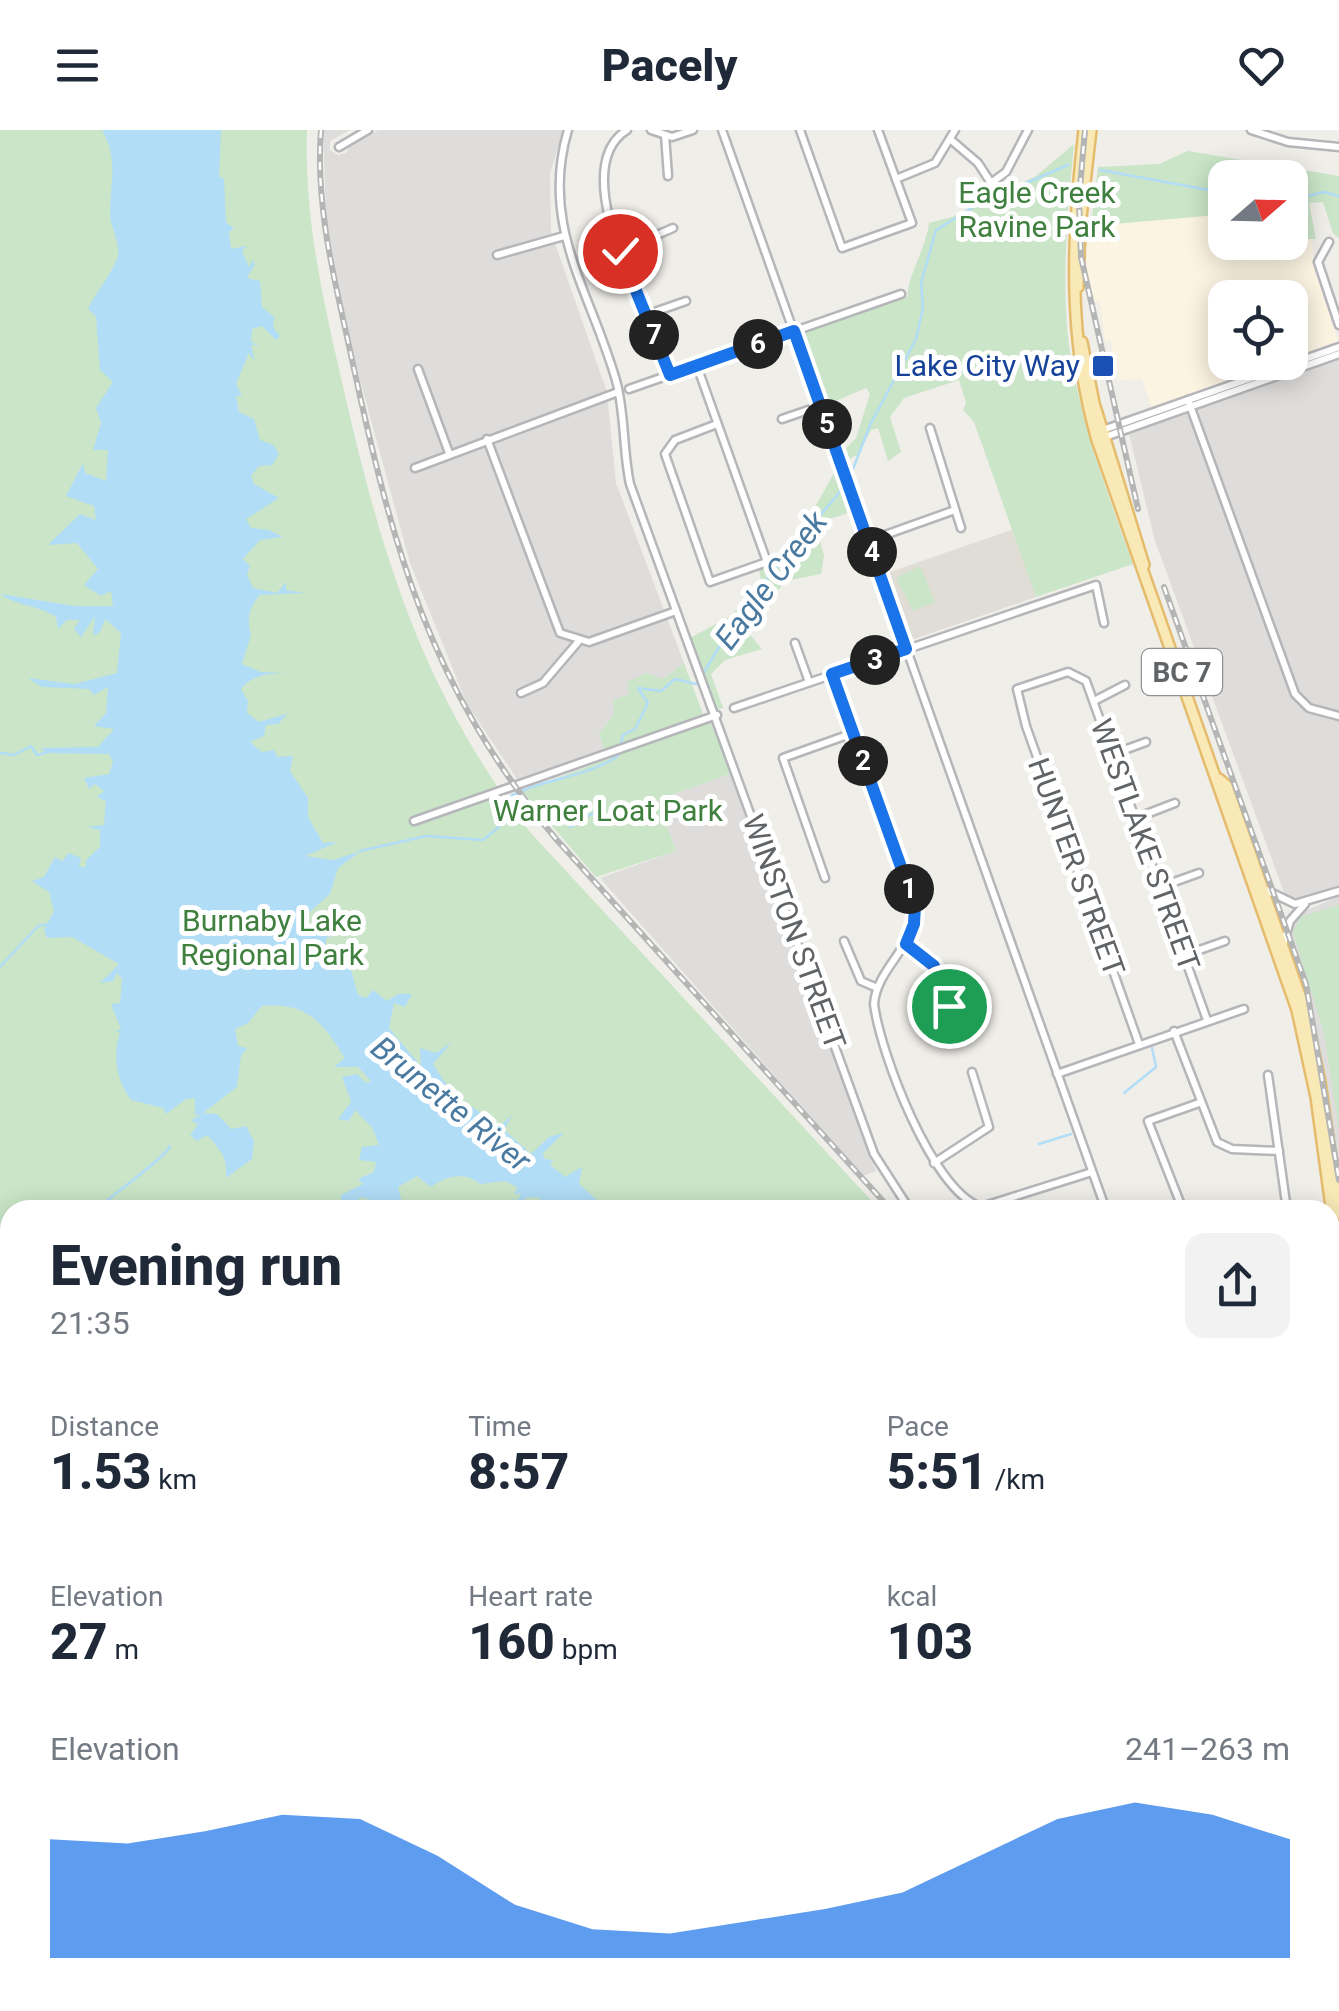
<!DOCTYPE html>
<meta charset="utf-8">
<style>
:root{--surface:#fff;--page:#f2f2f3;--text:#1f2937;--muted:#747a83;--accent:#1a73e8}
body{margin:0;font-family:Roboto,sans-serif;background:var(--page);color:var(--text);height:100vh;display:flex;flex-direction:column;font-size:38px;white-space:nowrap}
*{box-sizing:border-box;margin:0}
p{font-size:32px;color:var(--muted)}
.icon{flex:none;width:55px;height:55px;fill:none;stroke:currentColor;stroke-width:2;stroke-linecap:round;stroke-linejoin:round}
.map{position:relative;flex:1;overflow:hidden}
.side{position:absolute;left:0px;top:1070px;width:1340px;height:812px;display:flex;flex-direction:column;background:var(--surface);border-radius:30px 30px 0 0;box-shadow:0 5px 25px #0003}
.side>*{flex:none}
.needle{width:65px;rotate:70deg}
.controls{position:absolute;left:1208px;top:30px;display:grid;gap:20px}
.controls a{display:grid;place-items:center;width:100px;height:100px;border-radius:20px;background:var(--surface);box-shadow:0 5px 25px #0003;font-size:50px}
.pin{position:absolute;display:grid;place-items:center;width:85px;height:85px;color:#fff;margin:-42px;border:5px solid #fff;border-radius:50%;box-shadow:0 2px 10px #0007}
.km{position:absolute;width:50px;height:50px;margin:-25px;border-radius:50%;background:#222;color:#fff;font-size:28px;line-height:50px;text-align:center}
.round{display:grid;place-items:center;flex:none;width:105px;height:105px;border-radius:20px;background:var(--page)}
.headline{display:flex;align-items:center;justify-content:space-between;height:170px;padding:0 50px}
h1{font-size:55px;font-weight:800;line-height:75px}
.metrics{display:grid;grid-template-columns:repeat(3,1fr);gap:15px;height:170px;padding:10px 50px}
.metrics div{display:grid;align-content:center}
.metrics b{font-size:50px;font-weight:800}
.metrics small{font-size:28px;font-weight:400}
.metrics p{font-size:28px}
.chart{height:280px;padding:20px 50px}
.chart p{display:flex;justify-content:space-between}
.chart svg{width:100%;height:180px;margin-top:10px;fill:var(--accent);opacity:.7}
header{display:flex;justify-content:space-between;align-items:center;height:130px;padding:0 50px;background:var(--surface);font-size:45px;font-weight:800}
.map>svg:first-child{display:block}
.commercial{fill:#fbf4e3}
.industrial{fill:#dfdddb}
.education{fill:#e0ddd7}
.green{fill:#cae5c8}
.water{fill:#b2ddf7}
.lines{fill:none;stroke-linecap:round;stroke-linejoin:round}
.stream{stroke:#b2ddf7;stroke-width:2.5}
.river{stroke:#b2ddf7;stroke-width:9}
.minor-casing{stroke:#b4b6b9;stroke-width:11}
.major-casing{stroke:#e5bc6d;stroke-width:14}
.highway-casing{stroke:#e29517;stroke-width:16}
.minor{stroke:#fff;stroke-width:6}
.major{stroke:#f8e9b6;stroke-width:9}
.highway{stroke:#f3d89d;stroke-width:11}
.rail-casing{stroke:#b4b5b5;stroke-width:6}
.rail{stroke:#fff;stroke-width:2.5;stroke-dasharray:8;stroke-linecap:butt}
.route-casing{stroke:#fff;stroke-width:20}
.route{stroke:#1a73e8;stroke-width:12}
.transit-dot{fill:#1a4fb4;stroke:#fff;stroke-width:4}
.labels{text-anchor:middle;stroke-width:10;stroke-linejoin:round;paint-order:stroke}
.shield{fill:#fff;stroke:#909295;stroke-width:2.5}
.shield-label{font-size:28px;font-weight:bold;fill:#606467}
.park-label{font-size:30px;fill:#3f803e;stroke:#fff}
.transit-label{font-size:30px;fill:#164399;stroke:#fff;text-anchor:end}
.street-label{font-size:30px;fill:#606467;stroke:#fff}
.water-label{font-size:32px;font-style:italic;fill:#4b7aa1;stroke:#fff}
</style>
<header><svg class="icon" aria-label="menu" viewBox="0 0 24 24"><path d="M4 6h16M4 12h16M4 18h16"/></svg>Pacely<svg class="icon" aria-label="heart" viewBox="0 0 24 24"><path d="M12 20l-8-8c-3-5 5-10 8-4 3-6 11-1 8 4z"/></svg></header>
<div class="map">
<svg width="1339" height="1881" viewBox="0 0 1339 1881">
<rect width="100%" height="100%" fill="#f0eee9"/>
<!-- commercial -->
<g class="commercial">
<polygon points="1218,85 1225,92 1225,112 1293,119 1312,107 1314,136 1338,211 1290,231 1290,168 1225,168 1225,232 1285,233 1152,279 1142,249 1119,250 1110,210 1105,212 1100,173 1086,168 1087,94"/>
<polygon points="1330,1233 1339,1233 1339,1517 1330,1521"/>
</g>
<!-- industrial -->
<g class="industrial">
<polygon points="323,0 350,0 330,11 330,20 338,25 346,23 353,10 379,0 563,0 550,44 551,102 607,262 616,353 684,533 663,549 650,547 629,564 599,603 604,620 517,649 467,574 410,433 350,213 326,87"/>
<polygon points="1339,226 1339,757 1303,770 1285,765 1155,411 1129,304"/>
<polygon points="732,643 876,1041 863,1046 600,748 676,721 658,670"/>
<polygon points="1339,766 1339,1054 1319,917 1288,805 1301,783"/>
</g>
<!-- education -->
<polygon class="education" points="1014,399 1036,467 911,510 887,443"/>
<!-- green -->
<g class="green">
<path d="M0,0h307c-3,85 15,165 34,248 40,175 78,307 188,453l351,379h-870v108l-10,-14z"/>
<path d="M1074,14c-6,66 -15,150 -2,221 13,69 37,133 61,199l-97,33 -62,-175 -11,-12 3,-7 -7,-23 -55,18 -14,19 11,35 -13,9 -10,-33 -7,2 -13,25 -12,5 -3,-9 13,-13 14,-44 -4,-6 -42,18 -25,-71 109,-39c-3,-13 19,-51 21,-73l23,-6 84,-41z"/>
<polygon points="1188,21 1339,46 1339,108 1333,103 1323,72 1309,73 1316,109 1307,109 1293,119 1249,113 1290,112 1290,48 1225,48 1225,92 1217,85 1091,96 1098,37 1159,34"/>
<path d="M836,339l15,43 -28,9 -6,8 7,27 -3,18 -36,7 -38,50 15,18 -37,11 -14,14 12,34 -8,2 -25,-72 41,-22 30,-36 -2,-10c39,-28 55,-60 77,-101z"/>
<polygon points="920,436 935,472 913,481 896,448"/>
<polygon points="684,533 703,584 604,620 599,603 614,584 613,570 629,564 627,552 647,543 663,549"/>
<polygon points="710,591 732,643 658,670 676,721 596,747 522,661"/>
<polygon points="1339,775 1339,1000 1324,903 1293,802 1300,787"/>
<polygon points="0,1239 10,1253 10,1629 0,1623"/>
<polygon points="1339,1710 1339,1836 1330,1842 1330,1716"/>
<polygon points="995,1872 1146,1872 1146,1873 1133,1881 995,1881"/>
<polygon points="90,1873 356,1873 352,1881 105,1881"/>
<polygon points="462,1873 696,1873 690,1881 468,1881"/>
</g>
<!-- water -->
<path class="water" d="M102,0h119l-2,46 5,3 2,43 8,7 -5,3 2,17 15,-3 -4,6 7,15 4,-7 2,4 -8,14 13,3 2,26 12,10 -1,10 7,9 -4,4 -14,-14 -10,3 -1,13 8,3h-8l4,17 -6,-9 -13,31 6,12h-6l3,16 15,7 6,21 13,5 6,9 -7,11 -13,1 -8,10 3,8 25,14 -33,21 5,9 18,2 14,7 -23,3 -17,19 7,7 -3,9 6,13 24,5 9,-11v8l19,3 -46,2c-9,14 -13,20 -8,40l-9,29 19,8 45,2c-21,-1 -51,-4 -65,15l7,12 -1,12 12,9 44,-13 -16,5 -9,10 -12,1 -2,11 -14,6 12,10 12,-2 3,7 16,-1 -3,15 18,27v19l15,26 15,-1 -33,14 28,4 28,-9 -23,17 -8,26 -26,23 3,11 18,1 9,7 -7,1 -2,9 8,12 15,1 10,36 8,3 7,-8 14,11 11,-7h14l-7,13 -11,-4 -5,25 32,38 -1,-18 16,5 16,-11 -19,22 18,28h9l-1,7 42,26 11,-10 -8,15 27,24 18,-17 15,-4 -21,20 1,6 9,1 -3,5 15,12 17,-10 -3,17 29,26h-59l3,-3 -15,-10 -12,1 -3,12h-14l4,-11 6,1 3,-7 -6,2 2,-8 -12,-6 -25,3c-15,-13 -34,-8 -49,3l-14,-11 -19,11 6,23 -43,-13 -8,8 10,5h-21l-1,-15 22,-11 -5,-5 16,-7 2,-10 -17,-2 3,-13 17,-2 -7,-18 -17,-17 -6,11 -11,-2 13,-17 -9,-25 15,-3 9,9 5,-2 -13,-14h-24l11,-9c-23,-36 -37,-56 -83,-52l-14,17 -13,6 3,17 9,2 -6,8 -4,31 -34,26 14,1 14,15 15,-3 8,15 -2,18 -26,19c1,-21 -3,-25 -19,-43l-10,6 -7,-6 8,-10 -7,-5 10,-5h-6v-17l-9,1 -20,15 -3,-6 -32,-8c-14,-20 -19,-43 -11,-67l-4,-2 5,-2 -10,-25 9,-1 2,-24 -5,-6 -4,8 -13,2 19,-19 -47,-27 -25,1 -3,-8 10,-19 -5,-19 -17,-11 12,-4 11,-20 7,4 7,-8 12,5 -2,9h7v-7l14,-13v-17l-13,-3 17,-2 2,-24 -9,-4 7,-6 -9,-7 -6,5 -5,-11 25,-4 4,-12 -4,-8 -63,-1 -5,-5 57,-1 16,-18 -20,-3 12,-13 2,-26 -14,8 -5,-6 -47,-2 -14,-9 46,6 43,-11 4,-40 -16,-14 -5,13 -7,4 2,-20 -14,21 -7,-8 6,-9h-13l-9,9 -2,-12c-18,-12 -39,-11 -56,-23l75,12h38l-2,-15 -10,5 -17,-11 14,-16 -21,-26 -29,2 32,-31 16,6 -2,-14 -28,-10 17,-33 2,10 21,8 2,-31h-15l8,-27 -5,-15 17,-26 -13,-12 -4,-53 -8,-8c8,-17 21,-31 28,-48 7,-15 -5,-31 -6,-46 0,-32 9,-56 -8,-85z"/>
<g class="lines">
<!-- stream -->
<g class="stream">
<polyline points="1100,40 1225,63"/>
<polyline points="1290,70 1324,62 1339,66"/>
<polyline points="851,344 870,295 916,209 923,178 921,153 936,100 980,73 1068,35"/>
<polyline points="703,544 739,483 843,358"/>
<polyline points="621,613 623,605 635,599 648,573 638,558 661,561 675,549 696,554"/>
<polyline points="0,623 14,625 31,616 37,625 46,623"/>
<polyline points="570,697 600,679"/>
<path d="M360,721l66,-15 57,4 17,-14 5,-27c36,-21 78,-20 113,-43"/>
<polyline points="0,837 38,796 49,794"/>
<polyline points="1124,963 1156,937 1152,918"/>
<polyline points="1039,1014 1071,1004"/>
<path d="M95,1080c13,-11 71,-53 75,-64"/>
<polyline points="0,1283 10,1270"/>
<polyline points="0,1306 0,1341"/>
<polyline points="0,1409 0,1436"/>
<polyline points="0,1561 10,1555"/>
<polyline points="1330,1756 1339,1745"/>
<polyline points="597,1872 597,1881"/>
<polyline points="272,1881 284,1872"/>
<polyline points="555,1881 595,1872"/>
<polyline points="673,1881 674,1872"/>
</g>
<!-- river -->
<polyline class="river" points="1016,1881 1052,1877 1055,1872"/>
<defs>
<g id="minor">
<path d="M568,0c-29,97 24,163 49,254 8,32 6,67 13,100l244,670 36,56"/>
<path d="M627,0c-65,40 26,194 43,245"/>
<polyline points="651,0 672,7 693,0"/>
<polyline points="722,0 1106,1080"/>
<polyline points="800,0 842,118 912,93 878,0"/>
<polyline points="1251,0 1288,12 1339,17"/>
<polyline points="665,5 668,46"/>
<polyline points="950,9 978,33 991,53 1006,42 1028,0"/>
<polyline points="339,17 368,0"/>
<polyline points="896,49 935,33 955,0"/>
<polyline points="1329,112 1318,132 1339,195"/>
<polyline points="620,121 673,98"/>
<polyline points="497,125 564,106"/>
<polyline points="643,186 686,171"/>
<polyline points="697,236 767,432 710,452 665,324 675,310 717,294"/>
<polyline points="418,239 449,323"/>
<polyline points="629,259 901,164"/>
<polyline points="1188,270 1295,564 1309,578 1339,586"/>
<polyline points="782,289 820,276"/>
<polyline points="930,298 961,398"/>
<polyline points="1100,301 1339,217"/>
<polyline points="1105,307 1339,224"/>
<polyline points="487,309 560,503 589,512 676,481"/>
<polyline points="415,338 618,262"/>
<polyline points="868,411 955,380"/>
<polyline points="795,513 809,552"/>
<path d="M832,544l83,231c4,40 -38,61 -41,99 6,48 58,187 107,203l111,-35"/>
<polyline points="521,563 543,553 578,512"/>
<polyline points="1094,571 1125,555"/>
<polyline points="734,578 1096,455 1104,493"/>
<polyline points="1113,624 1146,612"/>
<polyline points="1136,688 1175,673"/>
<polyline points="414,691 717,585"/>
<polyline points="825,748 783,628 853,603"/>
<polyline points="1160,757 1199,743"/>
<polyline points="1266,760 1295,774 1339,761"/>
<polyline points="844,811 861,851 875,857"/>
<polyline points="905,814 934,836 949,875"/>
<polyline points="1283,815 1290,791 1305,774"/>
<polyline points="1185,825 1225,811"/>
<polyline points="1174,901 1217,1012 1232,1019 1279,1021"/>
<polyline points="1139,914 1026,596 1017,559 1068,542 1086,551 1207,890"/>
<polyline points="1057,944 1244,879"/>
<polyline points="1268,945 1287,1080"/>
<polyline points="934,1033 989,997 972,942"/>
<polyline points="1183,1080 1148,991 1199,973"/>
<polyline points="0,1710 10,1715"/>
<polyline points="1292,1872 1307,1881"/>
<polyline points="849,1881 859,1872"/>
<polyline points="1222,1881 1228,1872"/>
</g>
<g id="major">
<path d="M1084,0c-12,106 -17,206 13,310l200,570 19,87 23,168"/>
<polyline points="1078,157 1080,96 1091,0"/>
<polyline points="1082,212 1094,273 1144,435"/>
<polyline points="1219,649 1227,656 1305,880 1320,952 1339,1084"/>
<polyline points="1330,1227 1339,1230"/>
<polyline points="1330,1558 1339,1555"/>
<polyline points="1330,1566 1339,1564"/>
</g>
<g id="highway">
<polyline points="0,1190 10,1207"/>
<polyline points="0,1218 10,1233"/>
<polyline points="955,1872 964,1881"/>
<polyline points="976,1872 984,1881"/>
</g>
</defs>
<!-- minor casing -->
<use href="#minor" class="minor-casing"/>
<!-- major casing -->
<use href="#major" class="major-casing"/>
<!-- highway casing -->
<use href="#highway" class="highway-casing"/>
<!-- minor -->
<use href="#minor" class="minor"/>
<!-- major -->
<use href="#major" class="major"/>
<!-- highway -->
<use href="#highway" class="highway"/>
<defs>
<g id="rail">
<path d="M321,0c-6,77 14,151 30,225 41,190 77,331 205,484l335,371"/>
<polyline points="1085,0 1079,69 1081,127 1138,379"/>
<polyline points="1164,457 1306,854 1339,1050"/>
<polyline points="1143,1881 1150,1872"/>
</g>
</defs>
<!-- rail casing -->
<use href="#rail" class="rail-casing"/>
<!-- rail -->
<use href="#rail" class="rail"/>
</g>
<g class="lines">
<defs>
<polyline id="route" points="620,121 670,245 794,201 906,519 832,544 915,776 914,794 906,814 934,836 949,876"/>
</defs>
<!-- route casing -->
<use href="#route" class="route-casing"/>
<!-- route -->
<use href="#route" class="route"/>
</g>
<!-- markers -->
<rect class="transit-dot" x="1091" y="224" width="24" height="24" rx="5"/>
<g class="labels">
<!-- shield labels -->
<rect class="shield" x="1142" y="519" width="80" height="46" rx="8"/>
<g class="shield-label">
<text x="1182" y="552">BC 7</text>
</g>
<!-- park labels -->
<g class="park-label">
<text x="1037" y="73">Eagle Creek<tspan x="1037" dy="34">Ravine Park</tspan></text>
<text x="608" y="691">Warner Loat Park</text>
<text x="272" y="801">Burnaby Lake<tspan x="272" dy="34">Regional Park</tspan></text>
</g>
<!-- transit labels -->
<g class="transit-label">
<text x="1080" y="246">Lake City Way</text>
</g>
<!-- street labels -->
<g class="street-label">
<text transform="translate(1145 715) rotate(70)" y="10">WESTLAKE STREET</text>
<text transform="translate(1076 737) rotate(70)" y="10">HUNTER STREET</text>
<text transform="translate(794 802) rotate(70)" y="10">WINSTON STREET</text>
</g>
<!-- water labels -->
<g class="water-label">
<text transform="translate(771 450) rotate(-53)" y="11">Eagle Creek</text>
<text transform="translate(451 974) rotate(39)" y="11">Brunette River</text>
</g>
</g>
</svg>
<div class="controls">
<a><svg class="needle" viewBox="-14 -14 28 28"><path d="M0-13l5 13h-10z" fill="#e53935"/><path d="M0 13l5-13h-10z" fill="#747a83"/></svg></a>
<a><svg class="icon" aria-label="locate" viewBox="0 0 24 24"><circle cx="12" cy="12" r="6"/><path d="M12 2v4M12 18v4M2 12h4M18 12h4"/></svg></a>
</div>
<div class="pin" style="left:949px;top:876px;background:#1e9e55"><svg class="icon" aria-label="arrive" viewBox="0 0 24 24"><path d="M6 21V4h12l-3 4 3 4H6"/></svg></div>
<div class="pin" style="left:620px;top:121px;background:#d93025"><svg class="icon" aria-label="check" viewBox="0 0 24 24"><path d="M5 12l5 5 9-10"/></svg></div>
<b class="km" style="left:909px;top:759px">1</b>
<b class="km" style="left:863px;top:631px">2</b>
<b class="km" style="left:875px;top:530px">3</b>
<b class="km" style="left:872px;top:422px">4</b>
<b class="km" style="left:827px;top:294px">5</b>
<b class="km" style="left:758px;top:214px">6</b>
<b class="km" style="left:654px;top:205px">7</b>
<section class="side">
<div class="headline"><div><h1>Evening run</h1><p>21:35</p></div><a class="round"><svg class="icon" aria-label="share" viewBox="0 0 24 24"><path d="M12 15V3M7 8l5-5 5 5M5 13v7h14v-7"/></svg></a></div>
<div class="metrics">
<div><p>Distance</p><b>1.53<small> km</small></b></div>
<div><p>Time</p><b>8:57</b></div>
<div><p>Pace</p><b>5:51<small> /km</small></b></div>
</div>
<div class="metrics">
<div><p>Elevation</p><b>27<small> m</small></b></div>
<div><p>Heart rate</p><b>160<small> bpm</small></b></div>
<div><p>kcal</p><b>103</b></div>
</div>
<div class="chart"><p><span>Elevation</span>241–263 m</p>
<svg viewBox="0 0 160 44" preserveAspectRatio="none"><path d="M0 44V15L10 16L20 13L30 9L40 10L50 19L60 31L70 37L80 38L90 35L100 32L110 28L120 19L130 10L140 6L150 9L160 15V44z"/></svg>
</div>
</section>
</div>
